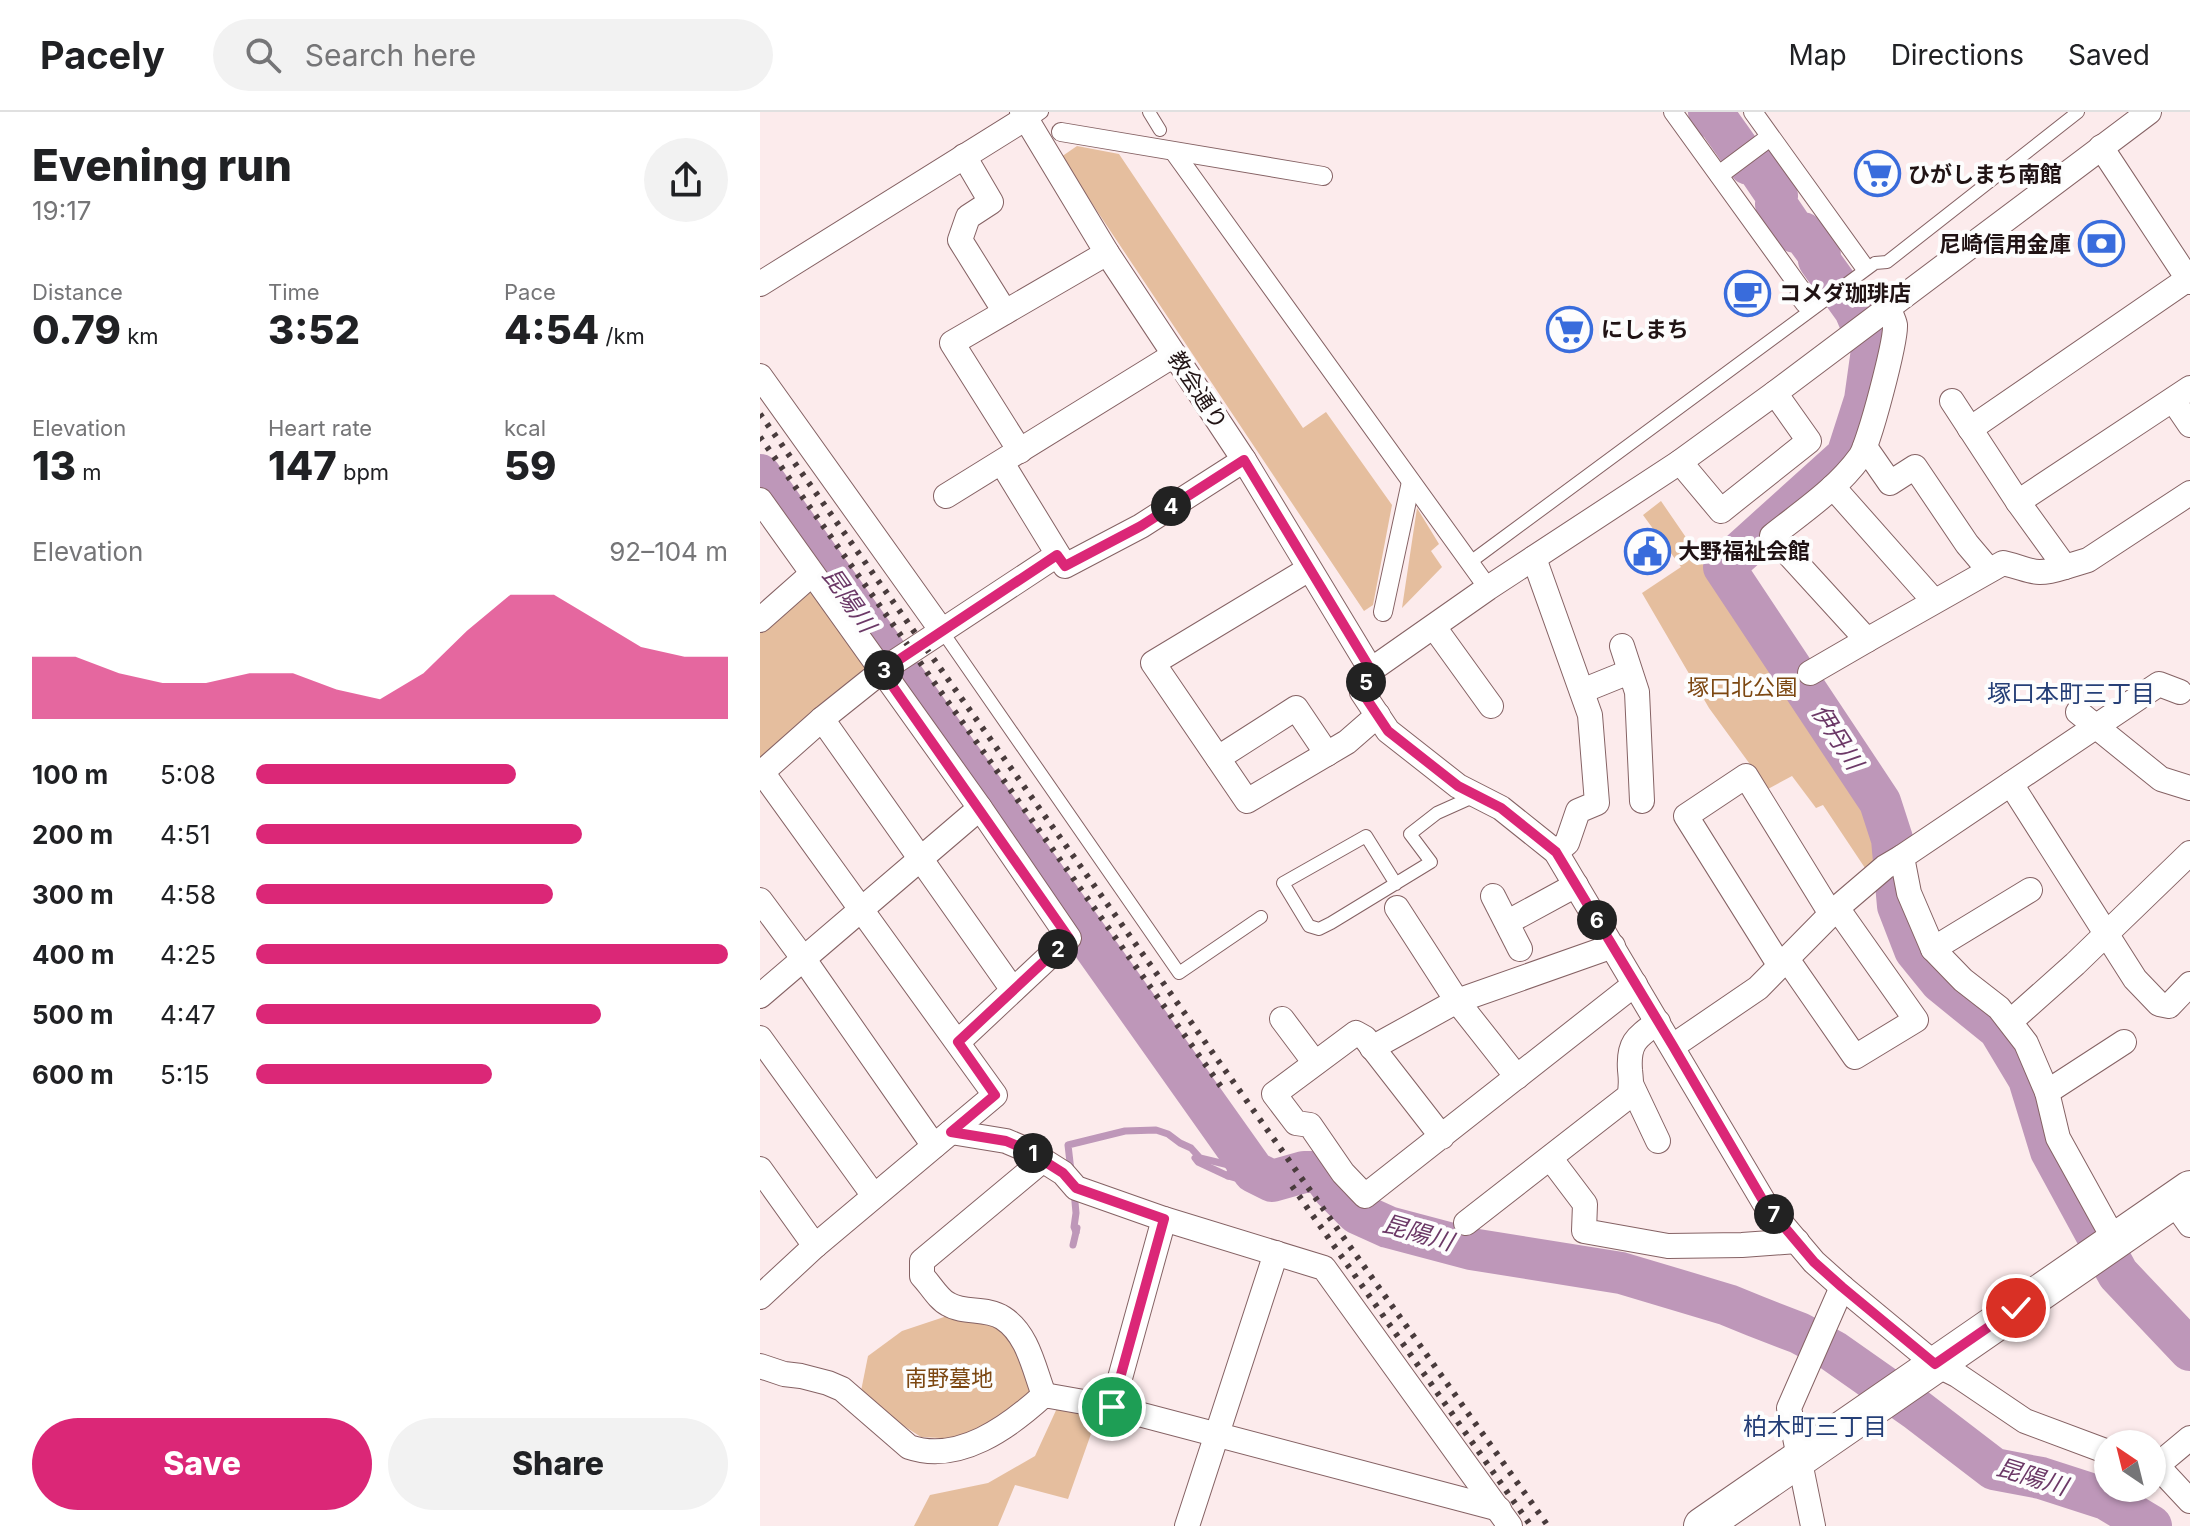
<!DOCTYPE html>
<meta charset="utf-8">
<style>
:root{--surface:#fff;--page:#f2f2f2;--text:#202124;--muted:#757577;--line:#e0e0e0;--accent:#db2777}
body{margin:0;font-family:Inter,"Noto Sans JP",sans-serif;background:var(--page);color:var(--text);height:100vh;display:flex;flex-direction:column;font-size:30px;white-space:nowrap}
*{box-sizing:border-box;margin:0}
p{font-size:26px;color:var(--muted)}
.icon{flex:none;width:44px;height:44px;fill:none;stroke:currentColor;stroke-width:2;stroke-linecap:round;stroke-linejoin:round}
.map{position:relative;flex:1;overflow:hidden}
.sheet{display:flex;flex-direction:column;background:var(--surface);width:760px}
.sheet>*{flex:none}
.needle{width:52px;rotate:325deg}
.controls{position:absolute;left:1334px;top:1318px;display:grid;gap:16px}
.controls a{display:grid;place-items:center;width:72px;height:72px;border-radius:50%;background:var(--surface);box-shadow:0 2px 6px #0004;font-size:40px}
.pin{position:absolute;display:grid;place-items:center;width:68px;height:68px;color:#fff;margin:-34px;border:4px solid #fff;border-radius:50%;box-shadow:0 2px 8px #0007}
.km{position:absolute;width:40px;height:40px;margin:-20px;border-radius:50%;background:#222;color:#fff;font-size:22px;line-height:40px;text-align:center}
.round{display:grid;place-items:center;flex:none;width:84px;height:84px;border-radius:42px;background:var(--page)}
.overview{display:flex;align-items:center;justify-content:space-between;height:136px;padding:0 32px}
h1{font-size:44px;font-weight:800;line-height:60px}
.metrics{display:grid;grid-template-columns:repeat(3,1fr);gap:12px;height:136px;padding:8px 32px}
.metrics div{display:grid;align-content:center}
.metrics b{font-size:40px;font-weight:800}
.metrics small{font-size:22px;font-weight:400}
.metrics p{font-size:22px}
.chart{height:224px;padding:16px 32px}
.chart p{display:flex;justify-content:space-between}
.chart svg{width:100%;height:144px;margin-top:8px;fill:var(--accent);opacity:.7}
.action{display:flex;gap:16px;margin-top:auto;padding:16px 32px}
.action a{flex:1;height:92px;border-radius:48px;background:var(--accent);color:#fff;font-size:32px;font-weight:800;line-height:92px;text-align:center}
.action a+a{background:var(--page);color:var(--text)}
ul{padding:0 32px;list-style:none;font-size:26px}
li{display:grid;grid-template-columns:128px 96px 1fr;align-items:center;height:60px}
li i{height:20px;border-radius:10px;background:var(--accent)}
header{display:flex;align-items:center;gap:48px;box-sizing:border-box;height:112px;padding:0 40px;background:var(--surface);border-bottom:2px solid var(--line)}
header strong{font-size:38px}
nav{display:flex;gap:44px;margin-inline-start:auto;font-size:28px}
.search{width:560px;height:72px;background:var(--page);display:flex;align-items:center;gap:20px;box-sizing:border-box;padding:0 28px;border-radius:44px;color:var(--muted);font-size:30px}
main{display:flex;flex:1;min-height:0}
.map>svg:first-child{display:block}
.green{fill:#e5be9e}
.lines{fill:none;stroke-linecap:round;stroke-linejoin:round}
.stream{stroke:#be97b9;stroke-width:7}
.river{stroke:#be97b9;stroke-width:42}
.service-casing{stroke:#856264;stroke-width:14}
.pedestrian-casing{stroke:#856264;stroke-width:20}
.minor-casing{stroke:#856264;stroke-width:26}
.secondary-casing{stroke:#856264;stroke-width:38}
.service{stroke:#fff;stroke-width:12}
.pedestrian{stroke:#fff;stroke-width:18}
.minor{stroke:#fff;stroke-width:24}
.secondary{stroke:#fff;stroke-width:36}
.rail{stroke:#493b3c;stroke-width:6;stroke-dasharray:4 8;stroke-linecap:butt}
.route-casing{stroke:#fff;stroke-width:16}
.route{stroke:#db2777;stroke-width:10}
.labels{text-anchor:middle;stroke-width:8;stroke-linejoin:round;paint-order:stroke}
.poi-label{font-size:22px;font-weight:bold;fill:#201314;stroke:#fdfdfd;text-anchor:start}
.street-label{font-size:22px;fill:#201314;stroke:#fdfdfd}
.park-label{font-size:22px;fill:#7c4711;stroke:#fdfdfd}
.water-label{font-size:24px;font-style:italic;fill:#6b3866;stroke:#fdfdfd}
.neighbourhood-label{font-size:24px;fill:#253f77;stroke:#fdfdfd}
</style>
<header>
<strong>Pacely</strong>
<div class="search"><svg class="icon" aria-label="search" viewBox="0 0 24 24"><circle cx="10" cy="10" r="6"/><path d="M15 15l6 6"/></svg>Search here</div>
<nav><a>Map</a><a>Directions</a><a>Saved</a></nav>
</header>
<main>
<section class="sheet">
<div class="overview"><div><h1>Evening run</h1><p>19:17</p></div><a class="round"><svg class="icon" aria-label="share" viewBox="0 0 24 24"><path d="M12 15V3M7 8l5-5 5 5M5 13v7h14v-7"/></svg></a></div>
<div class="metrics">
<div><p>Distance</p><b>0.79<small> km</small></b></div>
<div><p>Time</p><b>3:52</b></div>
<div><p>Pace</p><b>4:54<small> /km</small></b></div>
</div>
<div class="metrics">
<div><p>Elevation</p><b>13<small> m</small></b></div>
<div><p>Heart rate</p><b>147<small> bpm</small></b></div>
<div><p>kcal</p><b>59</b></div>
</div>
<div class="chart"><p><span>Elevation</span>92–104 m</p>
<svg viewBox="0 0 160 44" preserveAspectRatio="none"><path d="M0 44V25L10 25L20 30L30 33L40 33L50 30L60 30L70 35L80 38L90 30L100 17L110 6L120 6L130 14L140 22L150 25L160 25V44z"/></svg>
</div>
<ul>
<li><b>100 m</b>5:08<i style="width:55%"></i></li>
<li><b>200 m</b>4:51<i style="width:69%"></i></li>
<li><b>300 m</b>4:58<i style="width:63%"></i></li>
<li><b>400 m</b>4:25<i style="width:100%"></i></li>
<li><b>500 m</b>4:47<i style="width:73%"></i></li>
<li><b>600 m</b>5:15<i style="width:50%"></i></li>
</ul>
<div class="action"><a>Save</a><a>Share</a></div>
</section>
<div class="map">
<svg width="1430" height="1414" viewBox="0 0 1430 1414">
<rect width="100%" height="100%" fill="#fcebec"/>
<!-- green -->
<g class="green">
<polygon points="317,34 359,42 543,316 566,300 632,393 613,493 604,499 301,45"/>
<polygon points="901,389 1078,647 1121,715 1124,741 1105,756 1063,693 1056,696 1032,664 1008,677 949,596 882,481 921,455 883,403"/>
<polygon points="657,396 679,432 671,439 682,455 642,496"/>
<polygon points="51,476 106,551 104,560 0,650 0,517"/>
<polygon points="190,1203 239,1213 262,1247 273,1281 237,1310 201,1327 161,1325 127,1303 101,1279 108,1244 142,1219"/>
<polygon points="298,1294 338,1302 308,1387 255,1373 238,1414 154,1414 170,1383 228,1371 275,1344"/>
</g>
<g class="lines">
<!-- stream -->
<g class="stream">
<polyline points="435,1046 438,1050 468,1064"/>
<polyline points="311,1059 308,1033 365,1019 396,1018 408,1022 420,1031 431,1036 440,1046 473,1054 468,1064 496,1072 512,1069"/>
<polyline points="314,1079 316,1101 314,1115 316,1120"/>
<polyline points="313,1133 317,1116"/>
</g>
<!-- river -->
<g class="river">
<polyline points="949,0 953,6 957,7 989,52 996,53 1017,84 1016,92 1035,120 1043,121 1060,144 1059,148 1095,198 1112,238 1105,288 1087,344 964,455 1120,690 1132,727 1138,794 1155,838 1181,870 1239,917 1269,967 1291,1039 1358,1162 1430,1238"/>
<polyline points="0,363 494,1060 512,1069 544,1060 555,1060 564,1064 574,1078 597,1101 628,1115 711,1137 861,1161 968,1193 995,1204 1039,1221 1073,1239 1157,1298 1234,1357 1281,1366 1346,1387 1391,1414"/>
</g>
<defs>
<g id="service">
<polyline points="389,0 400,18"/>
<polyline points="268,10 282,0"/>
<polyline points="709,451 1115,151 1127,150 1318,0"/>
<polyline points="182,519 419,861 501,805"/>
<polyline points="636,772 606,724 523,771 549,814 559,817 571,811 671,750 650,722 677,701 715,684"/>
</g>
<g id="pedestrian">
<polyline points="913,0 1043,180 1039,184 1045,192"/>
<polyline points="993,0 1103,153"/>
<polyline points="301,20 563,64"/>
<polyline points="414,40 728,476"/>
<polyline points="959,63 1010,25"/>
<polyline points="623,500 651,370"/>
</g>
<g id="minor">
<polyline points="262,0 347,141 484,348 611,558"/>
<polyline points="1341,35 1430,170"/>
<polyline points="204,44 231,90 208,105 200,128 245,200"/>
<polyline points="0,172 266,6"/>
<path d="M1128,195c2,6 6,12 7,18 1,16 -26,120 -35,132 -23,32 -58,55 -88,79l95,104 136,-77c30,7 30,14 62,4"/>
<polyline points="0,264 182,519"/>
<polyline points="1413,288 1430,313"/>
<polyline points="1192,289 1258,390 1305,455 1328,448 1430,381"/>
<polyline points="1210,317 1428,167"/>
<polyline points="1105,335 1130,371 1155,355 1207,432 1229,458"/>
<polyline points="260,339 192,231 347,141"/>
<polyline points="920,350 961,399 1049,329 1015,281"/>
<polyline points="242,351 305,454 381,414 484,348"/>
<polyline points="1073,375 1174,489"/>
<polyline points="186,384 414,243"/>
<polyline points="0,388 220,696 309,826 198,930"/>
<polyline points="1258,390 1430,276"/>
<polyline points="774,446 830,603 837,691 818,699 807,731 796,740"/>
<polyline points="549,457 393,551 487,689 587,630 618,603"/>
<polyline points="0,508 52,462"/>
<polyline points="674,515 731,594"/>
<polyline points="862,534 877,580 882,689"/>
<polyline points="1050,561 1107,528"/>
<polyline points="822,579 869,560"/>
<polyline points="1318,600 1401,667 1430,676"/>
<polyline points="62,607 253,878"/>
<polyline points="458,646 536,596 567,642"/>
<polyline points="0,662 62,607 127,555 297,443"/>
<polyline points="1251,672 1375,867 1399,892 1409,894 1430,872"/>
<polyline points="733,784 760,837"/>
<polyline points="0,788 43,846 174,1034"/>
<polyline points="637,796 697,889 757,965"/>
<polyline points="1077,796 1125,755 1142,745"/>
<polyline points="748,810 816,773"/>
<polyline points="1173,837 1270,778"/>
<polyline points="1020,854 926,704 986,664 1071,802"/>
<polyline points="0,884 220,696"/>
<polyline points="522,907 555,951"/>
<polyline points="1251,909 1315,852 1430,741"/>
<polyline points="0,926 114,1084"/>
<polyline points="913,934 998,876 1077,796 1156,908 1095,945 1027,847"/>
<polyline points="612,936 697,889 853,834"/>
<polyline points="872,974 898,1029"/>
<polyline points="1287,980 1364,930"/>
<polyline points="191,1020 246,1029 265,1037 303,1061 316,1076 404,1107 564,1156 750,1414"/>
<polyline points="682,1025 605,926 596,921 514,982 536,1011 550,1013 583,1061 605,1084 875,872"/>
<polyline points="791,1047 825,1092 824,1119 908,1134 982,1133 1037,1129"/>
<path d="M283,1048l-121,101v15c8,8 16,23 26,28 16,10 38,3 55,14 25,16 31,51 41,77"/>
<polyline points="0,1057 55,1134"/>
<polyline points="1413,1089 1430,1113"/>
<path d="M706,1111l163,-127c3,-10 2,-16 1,-26 -2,-28 7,-33 28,-48"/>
<polyline points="1355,1129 1298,1026 1287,980 1266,931 1239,896 1203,868 1173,837 1149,781 1142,745 1399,572 1420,580"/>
<polyline points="0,1185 55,1134 235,983 2,660"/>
<path d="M0,1254l24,8 17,2 27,7 14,6 67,58c50,17 100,-20 135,-52l68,12 387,102"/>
<polyline points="352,1295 404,1107"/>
<polyline points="1348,1340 1265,1309 1197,1263 1175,1252 1082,1175 1054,1150 1005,1092 796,740 741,696 698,674 628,619 602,580 611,558 728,476 920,350 1015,281 1389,0"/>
<polyline points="1392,1355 1401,1358 1430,1389"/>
<polyline points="1394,1356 1430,1326"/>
<polyline points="427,1414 516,1141"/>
<polyline points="1053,1414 1029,1296 1082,1175"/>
</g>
<polyline id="secondary" points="942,1414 1430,1077"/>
</defs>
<!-- service casing -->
<use href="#service" class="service-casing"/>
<!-- pedestrian casing -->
<use href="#pedestrian" class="pedestrian-casing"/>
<!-- minor casing -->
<use href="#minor" class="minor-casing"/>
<!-- secondary casing -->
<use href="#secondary" class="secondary-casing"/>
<!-- service -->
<use href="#service" class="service"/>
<!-- pedestrian -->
<use href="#pedestrian" class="pedestrian"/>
<!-- minor -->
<use href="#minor" class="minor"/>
<!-- secondary -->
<use href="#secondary" class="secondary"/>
<!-- rail -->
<g class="rail">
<polyline points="0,302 788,1414"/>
<polyline points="0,325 462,976"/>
<polyline points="532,1074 771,1414"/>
</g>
</g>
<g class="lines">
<defs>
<polyline id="route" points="352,1295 404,1107 316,1076 303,1061 265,1037 246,1029 191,1020 235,983 198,930 309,826 122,559 297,443 305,454 381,414 484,348 611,558 602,580 628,619 698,674 741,696 796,740 913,934 1005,1092 1054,1150 1082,1175 1175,1252 1256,1196"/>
</defs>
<!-- route casing -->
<use href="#route" class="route-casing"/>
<!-- route -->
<use href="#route" class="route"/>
</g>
<!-- icons -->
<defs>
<symbol id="supermarket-ring" viewBox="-11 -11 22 22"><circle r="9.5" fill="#fdfdfd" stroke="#396cdc" stroke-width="1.5"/><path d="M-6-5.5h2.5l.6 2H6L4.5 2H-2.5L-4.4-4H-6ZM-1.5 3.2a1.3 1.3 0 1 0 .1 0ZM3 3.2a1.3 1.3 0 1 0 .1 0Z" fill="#396cdc"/></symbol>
<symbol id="bank-ring" viewBox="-11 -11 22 22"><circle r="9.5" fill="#fdfdfd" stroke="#396cdc" stroke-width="1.5"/><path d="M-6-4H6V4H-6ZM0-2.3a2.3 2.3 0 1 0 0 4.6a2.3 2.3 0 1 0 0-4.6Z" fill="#396cdc"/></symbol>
<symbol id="cafe-ring" viewBox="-11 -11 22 22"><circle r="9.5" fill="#fdfdfd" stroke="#396cdc" stroke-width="1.5"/><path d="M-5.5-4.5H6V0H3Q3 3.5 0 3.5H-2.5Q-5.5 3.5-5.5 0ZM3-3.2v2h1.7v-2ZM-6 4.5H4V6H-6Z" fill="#396cdc"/></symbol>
<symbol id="civic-ring" viewBox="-11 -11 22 22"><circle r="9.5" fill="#fdfdfd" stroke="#396cdc" stroke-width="1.5"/><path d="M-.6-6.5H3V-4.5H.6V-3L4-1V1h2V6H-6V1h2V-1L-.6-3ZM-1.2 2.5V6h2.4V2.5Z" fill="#396cdc"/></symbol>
</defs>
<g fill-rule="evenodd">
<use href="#supermarket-ring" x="1092" y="36" width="51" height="51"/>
<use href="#bank-ring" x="1316" y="106" width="51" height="51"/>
<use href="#cafe-ring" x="962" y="156" width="51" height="51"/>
<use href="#supermarket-ring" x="784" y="192" width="51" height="51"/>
<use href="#civic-ring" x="862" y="414" width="51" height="51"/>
</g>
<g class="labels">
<!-- poi labels -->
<g class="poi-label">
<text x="1148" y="70">ひがしまち南館</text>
<text x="1311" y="140" text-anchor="end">尼崎信用金庫</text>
<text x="1019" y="189">コメダ珈琲店</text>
<text x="841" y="225">にしまち</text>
<text x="918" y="447">大野福祉会館</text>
</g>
<!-- street labels -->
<g class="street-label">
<text transform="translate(438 278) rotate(57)" y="8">教会通り</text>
</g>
<!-- park labels -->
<g class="park-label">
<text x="982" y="583">塚口北公園</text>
<text x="189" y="1274">南野墓地</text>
</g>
<!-- water labels -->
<g class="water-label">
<text transform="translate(89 488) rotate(55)" y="8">昆陽川</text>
<text transform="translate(1077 625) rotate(57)" y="8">伊丹川</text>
<text transform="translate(658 1121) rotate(16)" y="8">昆陽川</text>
<text transform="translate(1272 1365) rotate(17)" y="8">昆陽川</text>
</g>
<!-- neighbourhood labels -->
<g class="neighbourhood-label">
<text x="1311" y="590">塚口本町三丁目</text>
<text x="1055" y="1323">柏木町三丁目</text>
</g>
</g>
</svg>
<div class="controls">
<a><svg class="needle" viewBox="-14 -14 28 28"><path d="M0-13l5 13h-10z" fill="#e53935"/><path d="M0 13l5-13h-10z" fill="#757577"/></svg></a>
</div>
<div class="pin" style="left:352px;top:1295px;background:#1e9e55"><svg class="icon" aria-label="arrive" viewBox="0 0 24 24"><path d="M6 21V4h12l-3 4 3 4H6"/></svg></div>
<div class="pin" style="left:1256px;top:1196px;background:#d93025"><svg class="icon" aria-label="check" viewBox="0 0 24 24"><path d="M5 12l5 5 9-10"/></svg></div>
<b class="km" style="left:273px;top:1041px">1</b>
<b class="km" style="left:298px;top:837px">2</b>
<b class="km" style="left:124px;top:558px">3</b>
<b class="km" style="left:411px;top:394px">4</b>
<b class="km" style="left:606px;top:570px">5</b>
<b class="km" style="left:837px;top:808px">6</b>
<b class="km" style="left:1014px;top:1102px">7</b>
</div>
</main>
